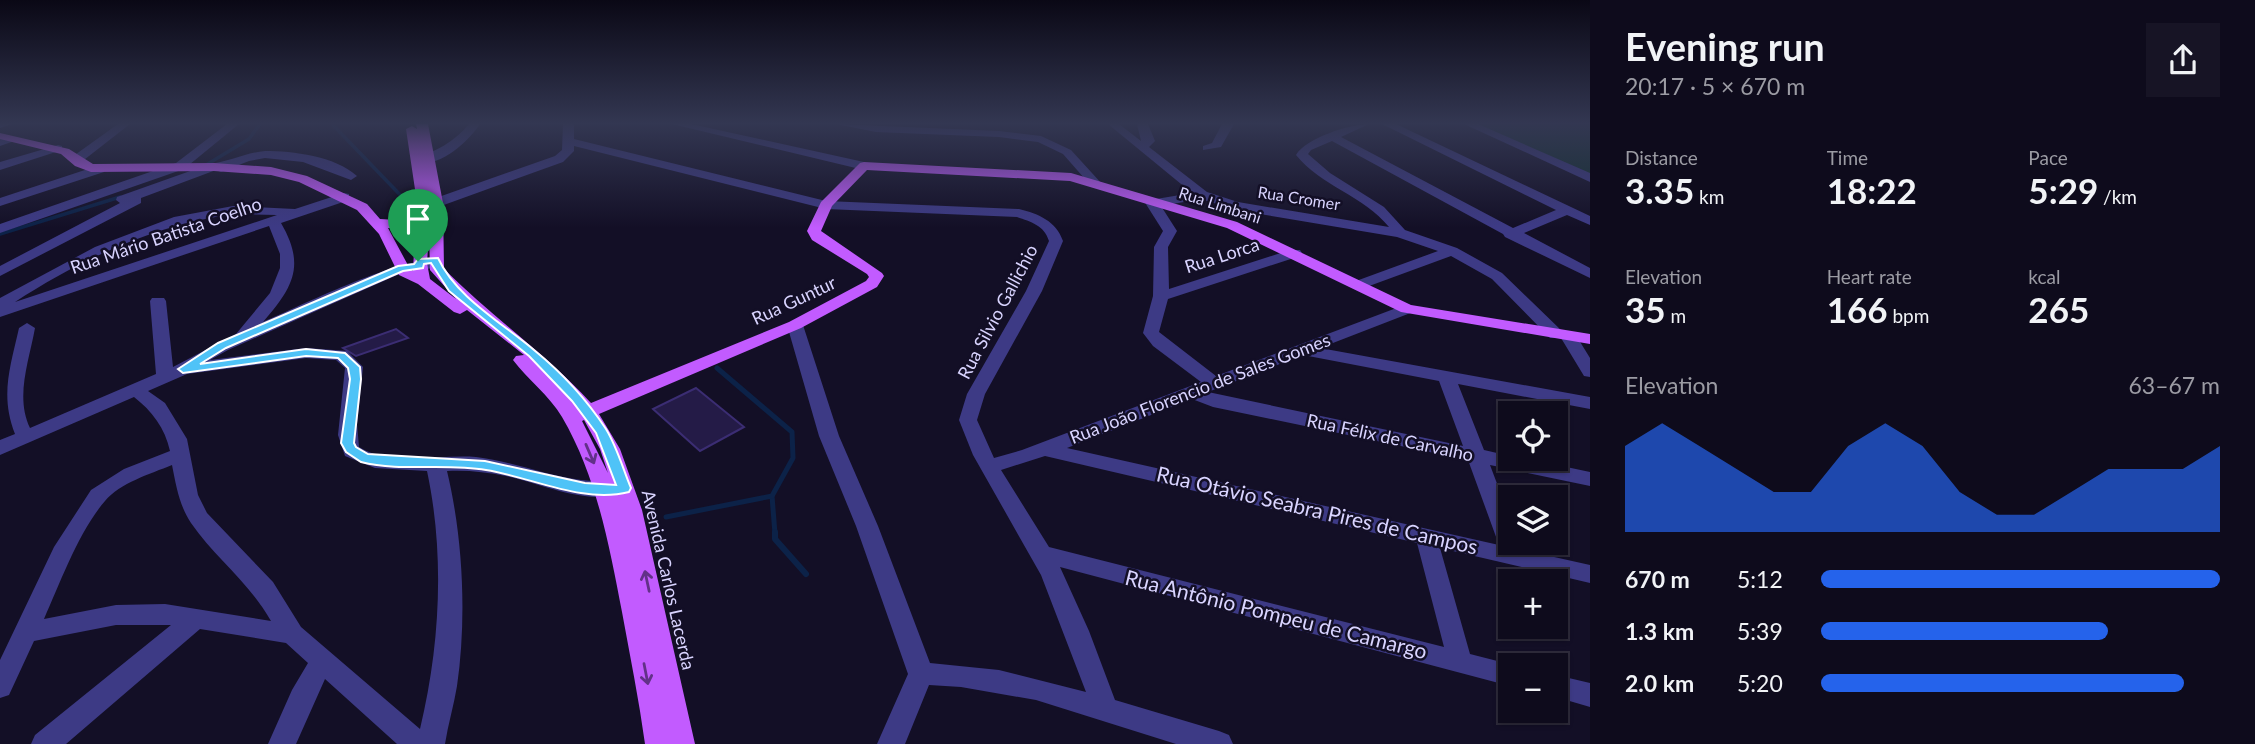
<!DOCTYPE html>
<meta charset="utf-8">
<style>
:root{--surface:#0e0b1c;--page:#171425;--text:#f1f3f6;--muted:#9b9ba3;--line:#2e2b3b;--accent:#2563eb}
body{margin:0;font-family:Lato,sans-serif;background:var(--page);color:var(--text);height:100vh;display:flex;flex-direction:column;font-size:26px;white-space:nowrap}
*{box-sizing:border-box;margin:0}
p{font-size:23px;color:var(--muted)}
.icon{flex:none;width:38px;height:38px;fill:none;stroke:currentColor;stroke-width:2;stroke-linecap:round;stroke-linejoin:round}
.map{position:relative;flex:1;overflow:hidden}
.sheet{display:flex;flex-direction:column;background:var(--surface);width:665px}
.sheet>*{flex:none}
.fabs{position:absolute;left:1498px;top:401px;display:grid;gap:14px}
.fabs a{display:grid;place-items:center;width:70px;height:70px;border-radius:0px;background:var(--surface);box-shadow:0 2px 5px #0004,0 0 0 2px var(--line);font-size:35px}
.pin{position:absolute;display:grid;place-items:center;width:60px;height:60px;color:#fff;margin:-72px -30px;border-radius:50% 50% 50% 0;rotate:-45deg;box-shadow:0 0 7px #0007}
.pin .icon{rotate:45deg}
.round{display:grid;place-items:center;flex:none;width:74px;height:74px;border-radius:0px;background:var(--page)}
.head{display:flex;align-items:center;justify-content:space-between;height:119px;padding:0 35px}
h1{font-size:38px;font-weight:700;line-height:52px}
.stats{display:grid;grid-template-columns:repeat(3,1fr);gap:10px;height:119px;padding:7px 35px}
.stats div{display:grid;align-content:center}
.stats b{font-size:35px;font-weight:700}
.stats small{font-size:19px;font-weight:400}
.stats p{font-size:19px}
.chart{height:196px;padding:14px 35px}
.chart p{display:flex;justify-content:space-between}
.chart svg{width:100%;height:126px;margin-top:7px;fill:var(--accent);opacity:.7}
ul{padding:0 35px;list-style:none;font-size:23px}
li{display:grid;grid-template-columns:112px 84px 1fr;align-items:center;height:52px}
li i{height:18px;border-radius:9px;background:var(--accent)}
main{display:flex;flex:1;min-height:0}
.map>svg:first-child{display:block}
.green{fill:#12302f}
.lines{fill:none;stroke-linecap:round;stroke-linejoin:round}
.stream-far2{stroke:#0c2248;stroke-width:3.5}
.stream-far1{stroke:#0c2248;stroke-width:5}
.stream{stroke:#0c2248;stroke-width:6}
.building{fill:#241b47;stroke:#3b2d73;stroke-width:2}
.minor{fill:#3d3a85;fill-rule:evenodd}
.major{fill:#c25bff;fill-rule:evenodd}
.oneway{stroke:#623188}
.route{fill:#4fc3f7;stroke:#fff;stroke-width:2;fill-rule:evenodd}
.labels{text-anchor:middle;stroke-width:5;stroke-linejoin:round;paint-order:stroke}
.far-street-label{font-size:16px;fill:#d9d4ff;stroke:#130f26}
.street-label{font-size:18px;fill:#d9d4ff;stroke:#130f26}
.near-street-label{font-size:21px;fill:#d9d4ff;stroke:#130f26}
</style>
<main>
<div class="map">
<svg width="1590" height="744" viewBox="0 0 1590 744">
<rect width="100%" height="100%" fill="#130f26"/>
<!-- green -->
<polygon class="green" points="1476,124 1590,124 1590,174"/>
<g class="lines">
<!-- stream-far2 -->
<g class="stream-far2">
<polyline points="332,124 407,202"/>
<polyline points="206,165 249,139 260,124"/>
<polyline points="0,234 120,197"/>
</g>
<!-- stream-far1 -->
<g class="stream-far1">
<polyline points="772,496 775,534"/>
<polyline points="666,517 772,496 793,458 792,432 717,368"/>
</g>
<!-- stream -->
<polyline class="stream" points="775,532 775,539 806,574"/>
</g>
<!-- building -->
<g class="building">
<polygon points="396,329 408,338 356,356 343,348"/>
<polygon points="696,388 744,427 700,451 653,409"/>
</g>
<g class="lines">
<!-- minor -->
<g class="minor">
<polygon points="0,124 12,124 0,128"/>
<polygon points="118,124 130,124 80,163 72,163 72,157"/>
<polygon points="227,124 239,124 184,169 0,233 0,224 176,163"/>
<path d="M469,124h11c-14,20 -40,43 -66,40v-6c22,-6 40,-16 55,-34z"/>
<path d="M563,124h11v15l252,62 193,8c20,5 37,12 44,32l-21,50 -57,103 -8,26 17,38 28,-8 179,-68 -48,-36 -10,-13 10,-37 1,-49 9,-16 -19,-30 7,-4 5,2 36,-6 -84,-69h11l22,17 -4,-17h11l7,17 -6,6 58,45 31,10 151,25c-25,-31 -68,-41 -93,-72 10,-17 54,-31 73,-31l-28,13 172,91 43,-18 -174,-86h14l194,92v9l-23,-10 -43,18 66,35v10l-85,-41 -2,-3 -171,-93 -21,9 -3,4 22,19 54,34 21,23 52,18 45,25 61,59h11l16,26v19l-6,-1 -23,-38h-11l-58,-59 -41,-23 -90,33 -8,-5 3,-3 82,-30 -41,-14 -161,-27 -35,-11 -40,7 16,25 -9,16 1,42 121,-39h10l2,3 -2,3 -132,43 -9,33 57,44 191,-72 6,2 2,3 -2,3 -93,36 270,49v12l-132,-25 26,66 26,6v2h14l66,14v14l-100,-21 20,53v24h10l3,8 67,15v18l-150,-35 30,106 43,11h-3v21l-450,-119 29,64 26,69 104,31 10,4 4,9h-57l-140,-44 -75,-13 -32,-2 -24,59h-28l31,-70 -52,-148 -37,-90 -32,-111 8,-5 8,5 36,111 39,90 52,137 69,7 87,22 -45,-117 -68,-120 -14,-35 8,-26 59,-103 23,-50c-5,-16 -18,-19 -32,-24l-191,-8 -252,-63v5l-11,11 -122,44 -18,3 -7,-4 139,-49 7,-6zM1303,355l136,26 24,65 -255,-54zM1192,399l21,8 255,53 31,85 -432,-97zM1045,456l372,87 27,104 -395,-100 -48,-77z"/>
<polygon points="672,124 691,124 864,162 870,166 864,170"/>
<polygon points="836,124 999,131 1041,136 1071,150 1102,184 1100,187 1092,187 1063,154 1038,142 999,137 876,132"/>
<polygon points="1222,124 1234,124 1221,147 1203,150 1203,146 1212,143"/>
<polygon points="1464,124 1478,124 1590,173 1590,182"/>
<polygon points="10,137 20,139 0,146 0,139"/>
<polygon points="58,145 62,146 62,150 0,170 0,162"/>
<path d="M265,151c28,0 70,5 92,25l-6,4 -48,-18 -38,-4 -16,3 -28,11 -5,-2 -75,28v5l-141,73v-10l120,-63 -4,-3 1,-3 93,-33c18,-2 35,-11 55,-13z"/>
<polygon points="100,165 104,166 104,172 0,206 0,198"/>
<path d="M344,193l5,1v6l-68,23c25,43 12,64 -18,99 29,-12 159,-77 180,-58l-2,3 -37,5 -176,78 -18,10 96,-12 41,3 16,16 -6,57 2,23c33,20 80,7 117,10 35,4 69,18 105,23 14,2 29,0 42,4l3,5 -3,5c-37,11 -80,-10 -117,-18 -20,-4 -39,-6 -59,-5 16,67 20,146 10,215 -3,19 -9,38 -12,58h-48l-72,-65 -29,65h-28l24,-54 16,-27 -22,-20 -86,-14 -134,115h-35l4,-9 136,-110h-55l-82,16 -25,54 -9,3v-38l54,-113 37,-57 33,-21 46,-18c-5,-23 -18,-40 -36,-54l-134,58v-15l15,-6c-15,-38 -5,-66 4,-106l8,-5 8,5c-6,33 -20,69 -5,100l126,-54 -6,-73 2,-3h12l2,3 7,66 63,-33 34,-41 10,-25v-14l-11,-28 -269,91v-19l95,-51 79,-30 59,-11 62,3zM233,214l44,1 -262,87c66,-43 140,-77 218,-88zM306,358l30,2 9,8 -7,67 7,21 30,12 52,3c18,84 13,175 -7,258l-119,-102 -28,-45 -66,-69 -9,-18 -11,-56 -22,-36 -17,-12 39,-17zM172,465c4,20 7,40 19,58 24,35 58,59 80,98l-106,-17 -49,1 -72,14c16,-36 35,-88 61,-118 15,-18 45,-27 67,-36z"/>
<polygon points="1556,675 1590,683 1590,707 1556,697"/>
</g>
<!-- major -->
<path class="major" d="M416,124h12l15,79 1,66c48,48 101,84 147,134l198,-81 77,-41 3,-4 -2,-3 -55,-34 -5,-9 14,-29 39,-39 4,-1 207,11 166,49 174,83 179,29v10l-189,-32 -174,-84 -157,-47 -203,-11 -35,36 -11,25 61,42 2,3 -7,11 -76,41 -202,86 21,35 22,61 53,234h-50c-6,-44 -15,-88 -23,-132 -13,-67 -25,-135 -60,-195 -13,-22 -34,-37 -49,-57l3,-4 8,-1 -57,-45 -7,4 -6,-2 -36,-28 -19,-9 -20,-41 -22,-24 -58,-28 -28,-7 -57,-4 -123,1 -16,-6 -14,-12 -61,-15v-6l69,16 24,15 121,-1 57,4 36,9 60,28 13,15 36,2v-25l-10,-67 6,-3 5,3zM388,228l27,2 -2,41 -3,-2zM429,233l1,37 26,29 -26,-20 -3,-16zM584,420l16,29 8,24 -26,-52z"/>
</g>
<!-- one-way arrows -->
<defs><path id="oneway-shaft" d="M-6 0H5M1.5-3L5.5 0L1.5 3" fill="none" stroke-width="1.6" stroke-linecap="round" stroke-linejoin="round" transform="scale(1.75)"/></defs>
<g class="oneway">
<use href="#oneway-shaft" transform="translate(590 454) rotate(67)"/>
<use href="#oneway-shaft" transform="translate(647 581) rotate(-102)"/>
<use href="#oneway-shaft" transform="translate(646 674) rotate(79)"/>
</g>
<!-- sky -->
<linearGradient id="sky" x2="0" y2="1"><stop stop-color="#0a0815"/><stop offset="0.54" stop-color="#333752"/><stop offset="1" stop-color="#333752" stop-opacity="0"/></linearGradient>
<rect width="1590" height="228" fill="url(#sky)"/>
<!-- route -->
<path class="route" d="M438,258c18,39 63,64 96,92 27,22 53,50 72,79 11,18 17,40 25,59l-2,4c-46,12 -98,-15 -143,-22 -41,-7 -85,2 -125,-8l-15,-10 -5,-9 9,-64 -2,-11 -10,-10 -32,-2 -123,17 -5,-4 40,-26 180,-77 16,-2 4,-5zM431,263l18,28 80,65 43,45 24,32 20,52 -31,-2 -100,-22 -117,-7 -12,-7 -2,-4 7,-64 -1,-12 -15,-14 -39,-4 -106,15 26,-16 177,-77 20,-3 1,-4z"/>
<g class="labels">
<!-- far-street labels -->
<g class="far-street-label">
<text transform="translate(1299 198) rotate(9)" y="6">Rua Cromer</text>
<text transform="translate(1220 205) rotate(18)" y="6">Rua Limbani</text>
</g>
<!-- street labels -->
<g class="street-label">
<text transform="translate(166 236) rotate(-19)" y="6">Rua Mário Batista Coelho</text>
<text transform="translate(1222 256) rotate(-18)" y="6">Rua Lorca</text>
<text transform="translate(794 301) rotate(-25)" y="6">Rua Guntur</text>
<text transform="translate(998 312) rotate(-62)" y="6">Rua Silvio Gallichio</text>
<text transform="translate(1200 389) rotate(-21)" y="6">Rua João Florencio de Sales Gomes</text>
<text transform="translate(1390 438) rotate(12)" y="6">Rua Félix de Carvalho</text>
<text transform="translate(668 580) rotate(77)" y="6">Avenida Carlos Lacerda</text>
</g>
<!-- near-street labels -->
<g class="near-street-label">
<text transform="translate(1317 511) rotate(13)" y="7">Rua Otávio Seabra Pires de Campos</text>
<text transform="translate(1276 615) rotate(14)" y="7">Rua Antônio Pompeu de Camargo</text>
</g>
</g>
</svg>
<div class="fabs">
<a><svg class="icon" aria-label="locate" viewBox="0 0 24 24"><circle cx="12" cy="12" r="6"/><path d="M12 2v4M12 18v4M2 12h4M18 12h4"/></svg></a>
<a><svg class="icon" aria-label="layers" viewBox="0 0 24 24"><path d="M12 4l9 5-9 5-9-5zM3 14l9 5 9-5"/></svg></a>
<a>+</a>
<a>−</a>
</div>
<div class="pin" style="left:418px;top:261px;background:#1e9e55"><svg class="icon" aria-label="arrive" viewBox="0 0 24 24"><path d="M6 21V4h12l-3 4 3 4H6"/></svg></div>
</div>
<section class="sheet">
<div class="head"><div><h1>Evening run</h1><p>20:17 · 5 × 670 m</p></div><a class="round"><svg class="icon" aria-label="share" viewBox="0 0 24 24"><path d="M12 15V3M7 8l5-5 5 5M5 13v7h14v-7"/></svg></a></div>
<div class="stats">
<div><p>Distance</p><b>3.35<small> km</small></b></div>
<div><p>Time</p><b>18:22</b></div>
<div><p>Pace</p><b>5:29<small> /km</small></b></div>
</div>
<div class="stats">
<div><p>Elevation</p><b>35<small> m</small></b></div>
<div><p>Heart rate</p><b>166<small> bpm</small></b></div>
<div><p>kcal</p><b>265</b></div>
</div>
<div class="chart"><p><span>Elevation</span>63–67 m</p>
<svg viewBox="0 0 160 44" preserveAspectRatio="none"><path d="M0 44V14L10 6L20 14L30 22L40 30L50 30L60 14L70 6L80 14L90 30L100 38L110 38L120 30L130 22L140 22L150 22L160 14V44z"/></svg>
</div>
<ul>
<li><b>670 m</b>5:12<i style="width:100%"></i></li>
<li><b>1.3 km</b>5:39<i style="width:72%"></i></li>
<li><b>2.0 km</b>5:20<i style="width:91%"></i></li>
</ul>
</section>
</main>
